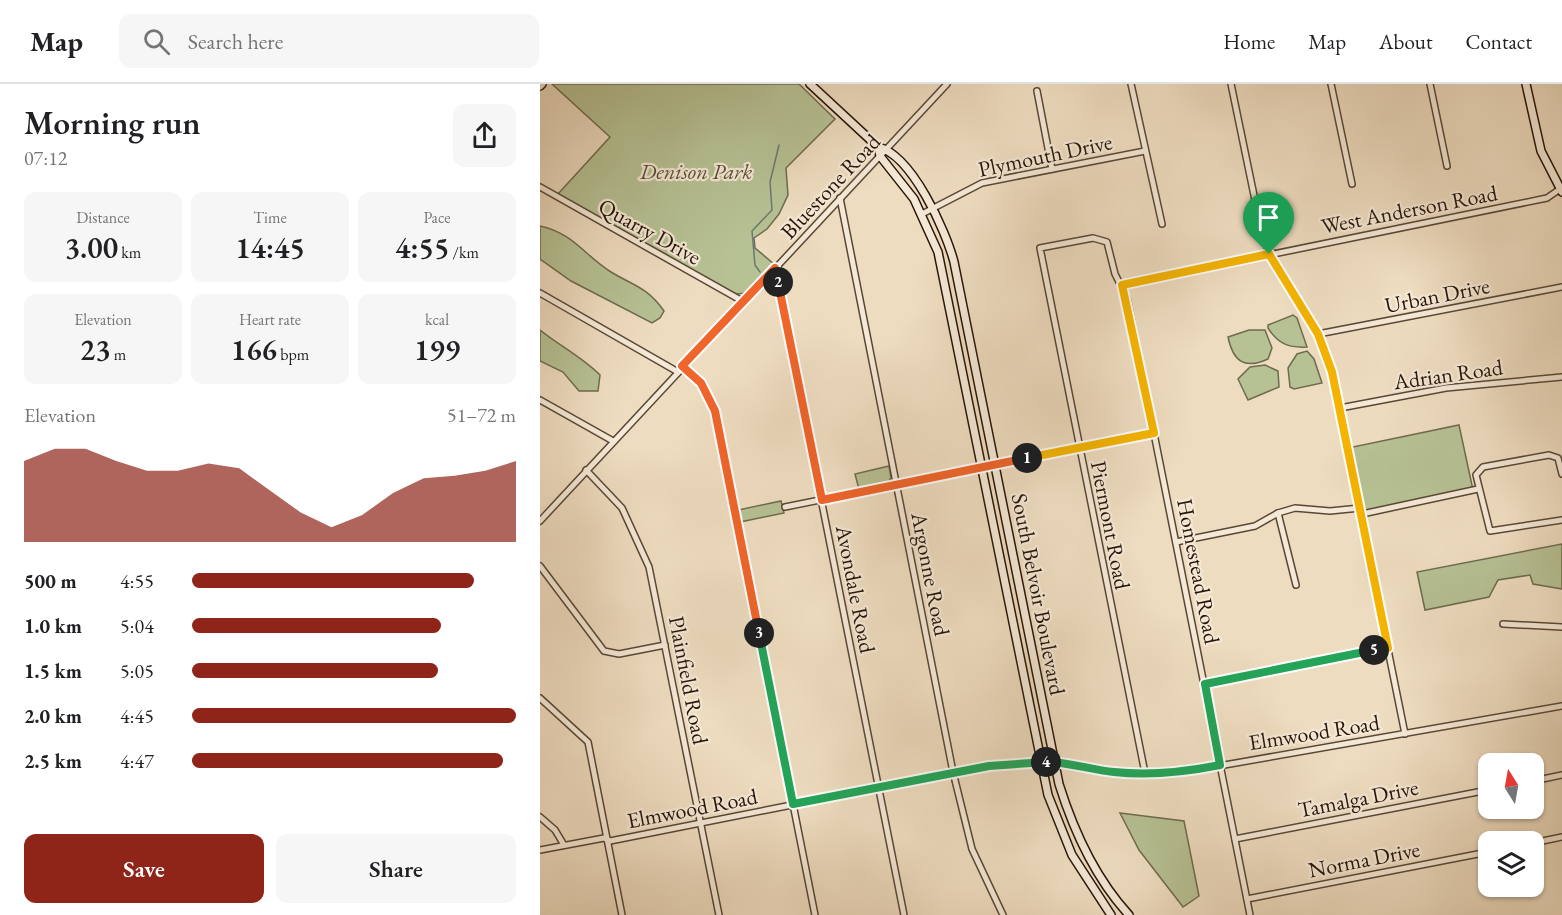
<!DOCTYPE html>
<meta charset="utf-8">
<style>
:root{--surface:#fff;--page:#f6f6f6;--text:#202124;--muted:#757577;--line:#e0e0e0;--accent:#8f2418}
body{margin:0;font-family:"EB Garamond",serif;background:var(--page);color:var(--text);height:100vh;display:flex;flex-direction:column;font-size:22px;white-space:nowrap}
*{box-sizing:border-box;margin:0}
p{font-size:20px;color:var(--muted)}
.icon{flex:none;width:33px;height:33px;fill:none;stroke:currentColor;stroke-width:2;stroke-linecap:round;stroke-linejoin:round}
.map{position:relative;flex:1;overflow:hidden}
.details{display:flex;flex-direction:column;background:var(--surface);width:540px}
.details>*{flex:none}
.needle{width:39px;rotate:349deg}
.controls{position:absolute;left:938px;top:669px;display:grid;gap:12px}
.controls a{display:grid;place-items:center;width:66px;height:66px;border-radius:12px;background:var(--surface);box-shadow:0 2px 4px #0004;font-size:30px}
.pin{position:absolute;display:grid;place-items:center;width:51px;height:51px;color:#fff;margin:-62px -26px;border-radius:50% 50% 50% 0;rotate:-45deg;box-shadow:0 0 6px #0007}
.pin .icon{rotate:45deg}
.km{position:absolute;width:30px;height:30px;margin:-15px;border-radius:50%;background:#222;color:#fff;font-size:16px;line-height:30px;text-align:center}
.round{display:grid;place-items:center;flex:none;width:63px;height:63px;border-radius:12px;background:var(--page)}
.summary{display:flex;align-items:center;justify-content:space-between;height:102px;padding:0 24px}
h1{font-size:33px;font-weight:600;line-height:45px}
.metrics{display:grid;grid-template-columns:repeat(3,1fr);gap:9px;height:102px;padding:6px 24px}
.metrics div{display:grid;align-content:center;border-radius:12px;background:var(--page);text-align:center}
.metrics b{font-size:30px;font-weight:600}
.metrics small{font-size:16px;font-weight:400}
.metrics p{font-size:16px}
.chart{height:168px;padding:12px 24px}
.chart p{display:flex;justify-content:space-between}
.chart svg{width:100%;height:108px;margin-top:6px;fill:var(--accent);opacity:.7}
.cta{display:flex;gap:12px;margin-top:auto;padding:12px 24px}
.cta a{flex:1;height:69px;border-radius:12px;background:var(--accent);color:#fff;font-size:24px;font-weight:600;line-height:69px;text-align:center}
.cta a+a{background:var(--page);color:var(--text)}
ul{padding:0 24px;list-style:none;font-size:20px}
li{display:grid;grid-template-columns:96px 72px 1fr;align-items:center;height:45px}
li i{height:15px;border-radius:8px;background:var(--accent)}
header{display:flex;align-items:center;gap:36px;box-sizing:border-box;height:84px;padding:0 30px;background:var(--surface);border-bottom:2px solid var(--line)}
header strong{font-size:28px}
nav{display:flex;gap:33px;margin-inline-start:auto;font-size:21px}
.search{width:420px;height:54px;background:var(--page);display:flex;align-items:center;gap:15px;box-sizing:border-box;padding:0 21px;border-radius:12px;color:var(--muted);font-size:22px}
main{display:flex;flex:1;min-height:0}
.map>svg:first-child{display:block}
.green{fill:#b6c194;stroke:#6e6b4e;stroke-width:1.5}
.lines{fill:none;stroke-linecap:round;stroke-linejoin:round}
.stream{stroke:#6c7871;stroke-width:1.5}
.street-casing{stroke:#594736;stroke-width:8}
.secondary-casing{stroke:#271508;stroke-width:10}
.street{stroke:#f4e8d6;stroke-width:5}
.secondary{stroke:#f4e8d6;stroke-width:7}
.split-1-casing{stroke:#fff;stroke-width:12}
.split-2-casing{stroke:#fff;stroke-width:12}
.split-3-casing{stroke:#fff;stroke-width:12}
.split-4-casing{stroke:#fff;stroke-width:12}
.split-5-casing{stroke:#fff;stroke-width:12}
.split-6-casing{stroke:#fff;stroke-width:12}
.split-1{stroke:#f5b400;stroke-width:8}
.split-2{stroke:#f0652b;stroke-width:8}
.split-3{stroke:#f0652b;stroke-width:8}
.split-4{stroke:#22a559;stroke-width:8}
.split-5{stroke:#22a559;stroke-width:8}
.split-6{stroke:#f5b400;stroke-width:8}
.labels{text-anchor:middle;stroke-width:4.5;stroke-linejoin:round;paint-order:stroke}
.street-label{font-size:22px;fill:#271508;stroke:#f4e8d6}
.park-label{font-size:22px;font-style:italic;fill:#595139;stroke:#f4e8d6}
</style>
<header>
<strong>Map</strong>
<div class="search"><svg class="icon" aria-label="search" viewBox="0 0 24 24"><circle cx="10" cy="10" r="6"/><path d="M15 15l6 6"/></svg>Search here</div>
<nav><a>Home</a><a>Map</a><a>About</a><a>Contact</a></nav>
</header>
<main>
<section class="details">
<div class="summary"><div><h1>Morning run</h1><p>07:12</p></div><a class="round"><svg class="icon" aria-label="share" viewBox="0 0 24 24"><path d="M12 15V3M7 8l5-5 5 5M5 13v7h14v-7"/></svg></a></div>
<div class="metrics">
<div><p>Distance</p><b>3.00<small> km</small></b></div>
<div><p>Time</p><b>14:45</b></div>
<div><p>Pace</p><b>4:55<small> /km</small></b></div>
</div>
<div class="metrics">
<div><p>Elevation</p><b>23<small> m</small></b></div>
<div><p>Heart rate</p><b>166<small> bpm</small></b></div>
<div><p>kcal</p><b>199</b></div>
</div>
<div class="chart"><p><span>Elevation</span>51–72 m</p>
<svg viewBox="0 0 160 44" preserveAspectRatio="none"><path d="M0 44V11L10 6L20 6L30 11L40 15L50 15L60 12L70 14L80 23L90 32L100 38L110 33L120 24L130 18L140 17L150 15L160 11V44z"/></svg>
</div>
<ul>
<li><b>500 m</b>4:55<i style="width:87%"></i></li>
<li><b>1.0 km</b>5:04<i style="width:77%"></i></li>
<li><b>1.5 km</b>5:05<i style="width:76%"></i></li>
<li><b>2.0 km</b>4:45<i style="width:100%"></i></li>
<li><b>2.5 km</b>4:47<i style="width:96%"></i></li>
</ul>
<div class="cta"><a>Save</a><a>Share</a></div>
</section>
<div class="map">
<svg width="1022" height="831" viewBox="0 0 1022 831">
<rect width="100%" height="100%" fill="#eedcc0"/>
<filter id="stains"><feTurbulence type="fractalNoise" baseFrequency=".00333" numOctaves="4"/><feColorMatrix values="0 0 0 0 .2 0 0 0 0 .09 0 0 0 0 .02 0 0 0 .5 -.17"/></filter>
<radialGradient id="worn" r=".72"><stop offset=".6" stop-color="#630" stop-opacity="0"/><stop offset="1" stop-color="#630" stop-opacity=".3"/></radialGradient>
<!-- green -->
<g class="green">
<polygon points="12,0 259,0 295,35 246,84 248,111 239,130 227,145 214,154 215,164 234,180 207,209 196,210 17,111 70,53"/>
<path d="M0,142c33,7 44,29 71,46 23,14 36,15 53,39l-4,7 -8,5 -81,-42 -31,-22z"/>
<path d="M753,231l4,3 10,29c-18,1 -29,-3 -39,-19v-3z"/>
<path d="M0,246c20,16 42,27 60,45l-2,16h-19l-16,-19 -23,-11z"/>
<path d="M709,246h16l7,18 -4,11c-24,11 -35,2 -40,-22z"/>
<polygon points="767,267 774,275 782,299 754,305 750,303 748,284 757,270"/>
<polygon points="725,281 738,287 739,303 708,316 698,295 710,283"/>
<polygon points="919,341 933,406 822,430 808,364"/>
<polygon points="349,382 351,394 348,398 319,405 315,390"/>
<polygon points="241,417 244,429 200,438 198,426"/>
<polygon points="1022,460 1022,505 993,500 990,491 958,496 949,513 885,526 877,488"/>
<polygon points="580,729 644,737 659,812 643,823 599,766"/>
</g>
<g class="lines">
<!-- stream -->
<polyline class="stream" points="220,188 215,181 212,147 232,126 230,98 239,61"/>
<defs>
<g id="street">
<polyline points="591,0 622,140"/>
<polyline points="691,0 716,121 729,170 778,250 792,288 865,650"/>
<polyline points="791,0 812,100"/>
<polyline points="890,0 907,82"/>
<polyline points="497,7 512,85"/>
<polyline points="0,103 204,218"/>
<polyline points="300,114 413,688 432,765 463,831"/>
<polyline points="382,130 442,99 605,67"/>
<polyline points="235,184 364,831"/>
<polyline points="582,201 1007,114 1020,105"/>
<polyline points="0,209 138,288"/>
<polyline points="778,250 1022,203"/>
<polyline points="142,282 161,299 175,327 275,831"/>
<polyline points="0,316 73,357"/>
<polyline points="800,324 906,304 1022,293"/>
<polyline points="46,386 82,424 109,483 179,831"/>
<polyline points="1022,390 1018,374 1009,371 943,383 936,391 950,447 1022,436"/>
<polyline points="245,423 614,349"/>
<polyline points="738,429 756,501"/>
<polyline points="822,430 938,405"/>
<polyline points="0,437 407,0"/>
<polyline points="636,458 715,442 738,429 755,424 790,427 820,424"/>
<polyline points="0,482 64,567 79,570 125,561"/>
<polyline points="963,540 1022,543"/>
<polyline points="665,599 847,564"/>
<polyline points="0,614 48,658 82,831"/>
<polyline points="605,689 500,164 553,154 567,158 575,190 587,214 710,831"/>
<polyline points="993,697 1022,691"/>
<polyline points="0,733 15,746 24,761"/>
<polyline points="695,755 948,706"/>
<polyline points="993,759 1022,753"/>
<polyline points="0,766 64,754 70,757 449,682 514,678 577,689 650,687 1022,622"/>
<polyline points="707,815 948,768"/>
</g>
<g id="secondary">
<path d="M270,0l68,63c34,8 68,84 76,115l105,522c15,48 36,94 70,131"/>
<polyline points="986,0 1001,67 1022,108"/>
<polyline points="0,2 2,0"/>
<polyline points="338,63 340,72 374,115 398,168 508,711 532,771 571,831"/>
</g>
</defs>
<!-- street casing -->
<use href="#street" class="street-casing"/>
<!-- secondary casing -->
<use href="#secondary" class="secondary-casing"/>
<!-- street -->
<use href="#street" class="street"/>
<!-- secondary -->
<use href="#secondary" class="secondary"/>
</g>
<g class="lines">
<defs>
<polyline id="split-1" points="487,374 614,349 582,201 729,170"/>
<polyline id="split-2" points="238,198 282,416 487,374"/>
<polyline id="split-3" points="219,549 175,327 161,299 142,282 235,184 238,198"/>
<polyline id="split-4" points="219,549 253,720 449,682 506,678"/>
<path id="split-5" d="M506,678c23,0 45,8 68,10 36,4 71,0 106,-7l-15,-81 169,-34"/>
<polyline id="split-6" points="729,170 778,250 792,288 848,564 834,566"/>
</defs>
<!-- split-1 casing -->
<use href="#split-1" class="split-1-casing"/>
<!-- split-2 casing -->
<use href="#split-2" class="split-2-casing"/>
<!-- split-3 casing -->
<use href="#split-3" class="split-3-casing"/>
<!-- split-4 casing -->
<use href="#split-4" class="split-4-casing"/>
<!-- split-5 casing -->
<use href="#split-5" class="split-5-casing"/>
<!-- split-6 casing -->
<use href="#split-6" class="split-6-casing"/>
<!-- split-1 -->
<use href="#split-1" class="split-1"/>
<!-- split-2 -->
<use href="#split-2" class="split-2"/>
<!-- split-3 -->
<use href="#split-3" class="split-3"/>
<!-- split-4 -->
<use href="#split-4" class="split-4"/>
<!-- split-5 -->
<use href="#split-5" class="split-5"/>
<!-- split-6 -->
<use href="#split-6" class="split-6"/>
</g>
<g class="labels">
<!-- street labels -->
<g class="street-label">
<text transform="translate(505 71) rotate(-12)" y="8">Plymouth Drive</text>
<text transform="translate(290 102) rotate(-47)" y="8">Bluestone Road</text>
<text transform="translate(869 125) rotate(-11)" y="8">West Anderson Road</text>
<text transform="translate(110 147) rotate(29)" y="8">Quarry Drive</text>
<text transform="translate(897 211) rotate(-11)" y="8">Urban Drive</text>
<text transform="translate(908 290) rotate(-8)" y="8">Adrian Road</text>
<text transform="translate(571 441) rotate(79)" y="8">Piermont Road</text>
<text transform="translate(659 487) rotate(79)" y="8">Homestead Road</text>
<text transform="translate(391 490) rotate(79)" y="8">Argonne Road</text>
<text transform="translate(316 505) rotate(79)" y="8">Avondale Road</text>
<text transform="translate(499 510) rotate(79)" y="8">South Belvoir Boulevard</text>
<text transform="translate(149 596) rotate(79)" y="8">Plainfield Road</text>
<text transform="translate(774 648) rotate(-9)" y="8">Elmwood Road</text>
<text transform="translate(818 714) rotate(-11)" y="8">Tamalga Drive</text>
<text transform="translate(152 724) rotate(-11)" y="8">Elmwood Road</text>
<text transform="translate(824 775) rotate(-11)" y="8">Norma Drive</text>
</g>
<!-- park labels -->
<g class="park-label">
<text x="156" y="95">Denison Park</text>
</g>
</g>
<rect width="100%" height="100%" filter="url(#stains)"/>
<rect width="100%" height="100%" fill="url(#worn)"/>
</svg>
<div class="controls">
<a><svg class="needle" viewBox="-14 -14 28 28"><path d="M0-13l5 13h-10z" fill="#e53935"/><path d="M0 13l5-13h-10z" fill="#757577"/></svg></a>
<a><svg class="icon" aria-label="layers" viewBox="0 0 24 24"><path d="M12 4l9 5-9 5-9-5zM3 14l9 5 9-5"/></svg></a>
</div>
<div class="pin" style="left:729px;top:170px;background:#1e9e55"><svg class="icon" aria-label="arrive" viewBox="0 0 24 24"><path d="M6 21V4h12l-3 4 3 4H6"/></svg></div>
<b class="km" style="left:487px;top:374px">1</b>
<b class="km" style="left:238px;top:198px">2</b>
<b class="km" style="left:219px;top:549px">3</b>
<b class="km" style="left:506px;top:678px">4</b>
<b class="km" style="left:834px;top:566px">5</b>
</div>
</main>
